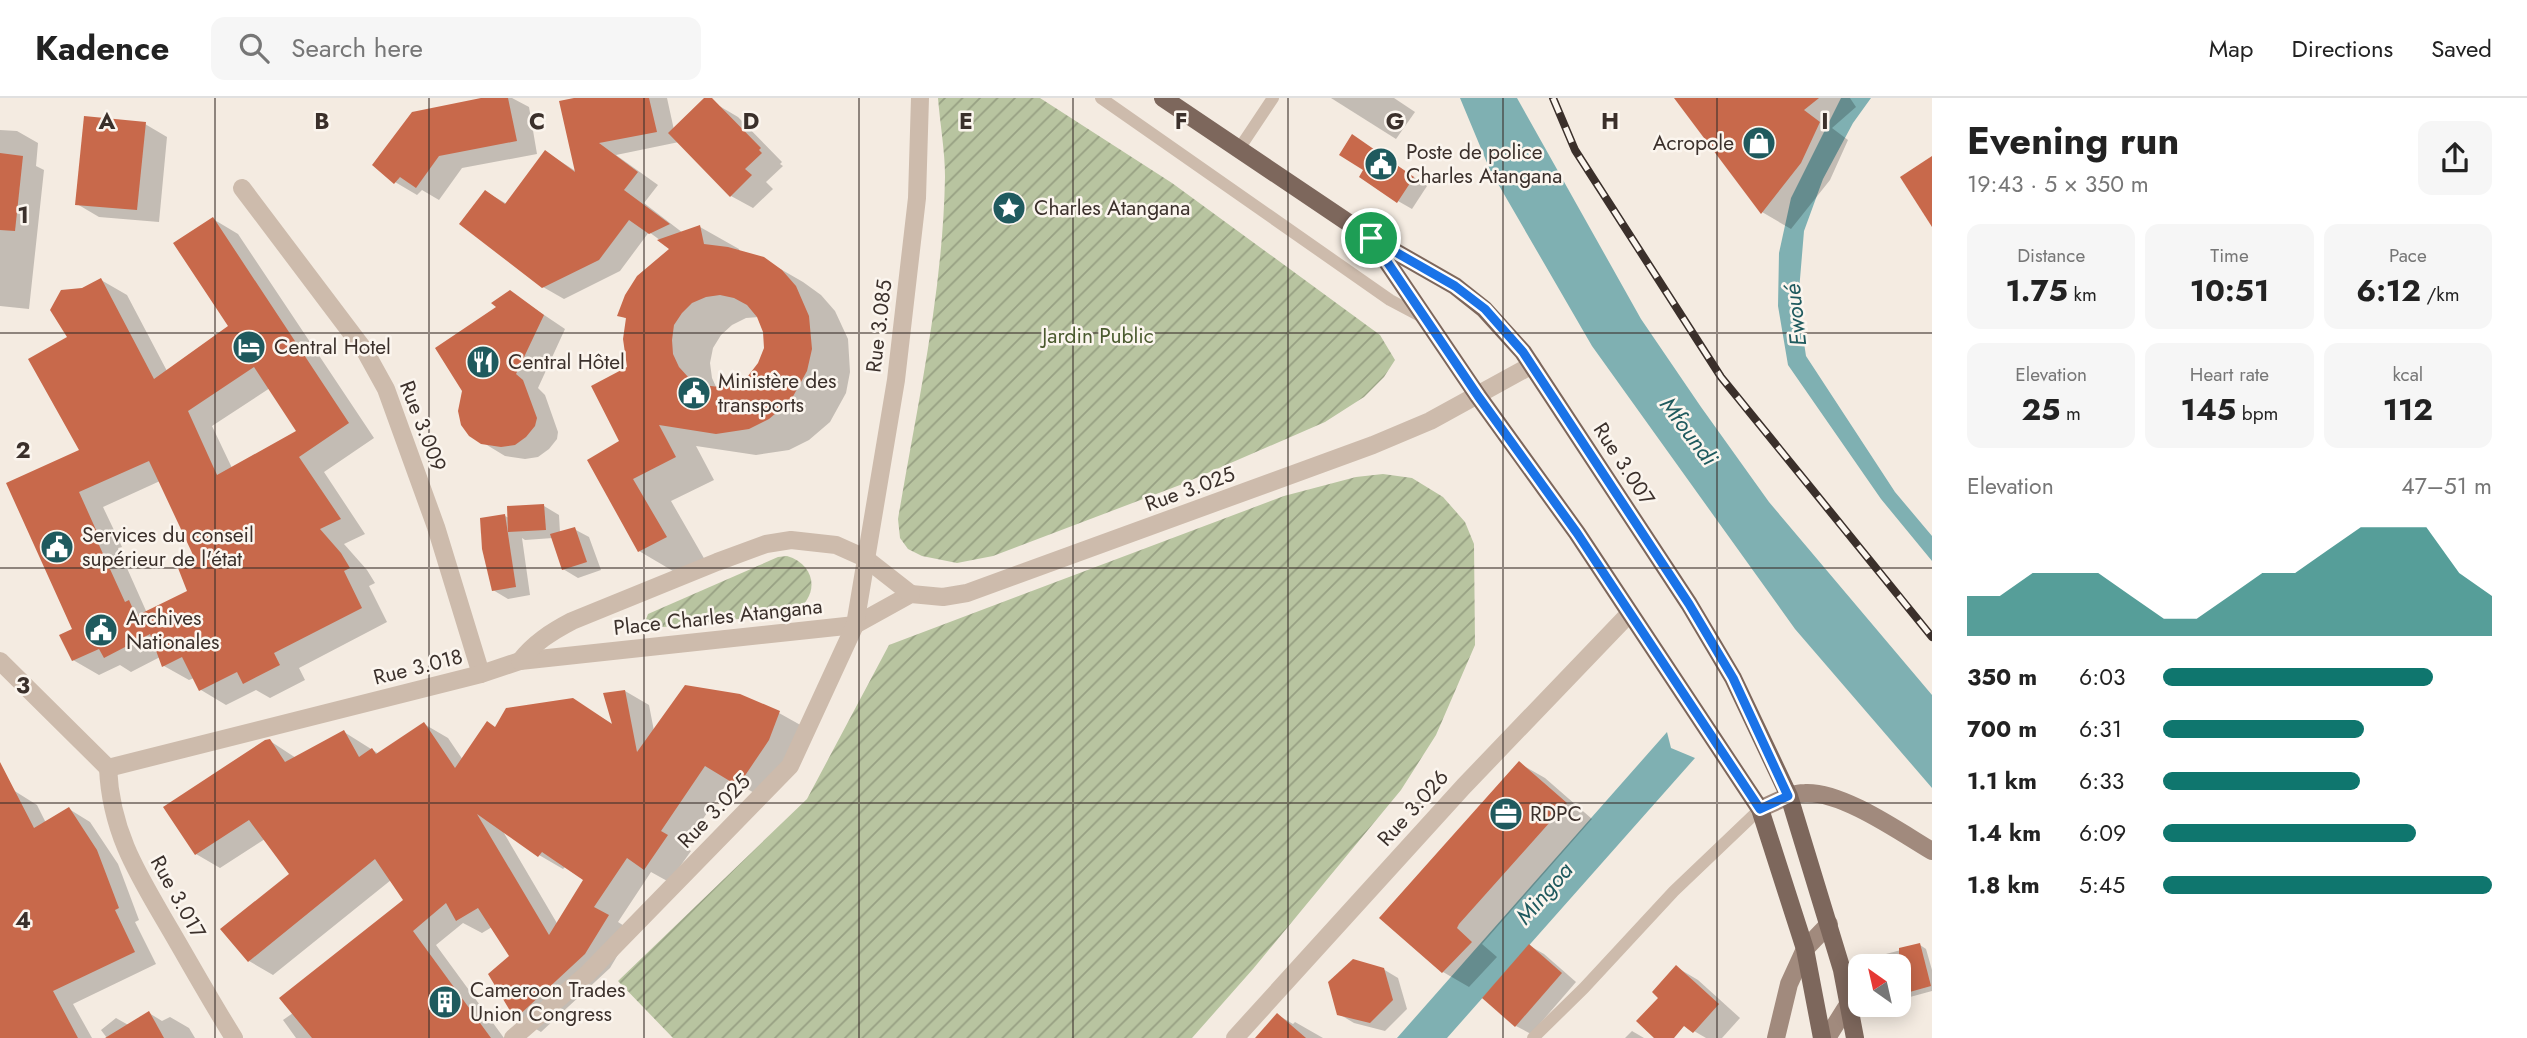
<!DOCTYPE html>
<meta charset="utf-8">
<style>
:root{--surface:#fff;--page:#f6f6f6;--text:#222;--muted:#767676;--line:#e0e0e0;--accent:#0f766e}
body{margin:0;font-family:Jost,sans-serif;background:var(--page);color:var(--text);height:100vh;display:flex;flex-direction:column;font-size:26px;white-space:nowrap}
*{box-sizing:border-box;margin:0}
p{font-size:23px;color:var(--muted)}
.icon{flex:none;width:38px;height:38px;fill:none;stroke:currentColor;stroke-width:2;stroke-linecap:round;stroke-linejoin:round}
.map{position:relative;flex:1;overflow:hidden}
.drawer{display:flex;flex-direction:column;background:var(--surface);width:595px}
.drawer>*{flex:none}
.needle{width:46px;rotate:326deg}
.controls{position:absolute;left:1848px;top:856px;display:grid;gap:14px}
.controls a{display:grid;place-items:center;width:63px;height:63px;border-radius:14px;background:var(--surface);box-shadow:0 4px 18px #0003;font-size:35px}
.pin{position:absolute;display:grid;place-items:center;width:60px;height:60px;color:#fff;margin:-30px;border:4px solid #fff;border-radius:50%;box-shadow:0 2px 7px #0007}
.round{display:grid;place-items:center;flex:none;width:74px;height:74px;border-radius:14px;background:var(--page)}
.headline{display:flex;align-items:center;justify-content:space-between;height:119px;padding:0 35px}
h1{font-size:38px;font-weight:700;line-height:52px}
.figures{display:grid;grid-template-columns:repeat(3,1fr);gap:10px;height:119px;padding:7px 35px}
.figures div{display:grid;align-content:center;border-radius:14px;background:var(--page);text-align:center}
.figures b{font-size:30px;font-weight:700}
.figures small{font-size:19px;font-weight:400}
.figures p{font-size:19px}
.chart{height:196px;padding:14px 35px}
.chart p{display:flex;justify-content:space-between}
.chart svg{width:100%;height:126px;margin-top:7px;fill:var(--accent);opacity:.7}
ul{padding:0 35px;list-style:none;font-size:23px}
li{display:grid;grid-template-columns:112px 84px 1fr;align-items:center;height:52px}
li i{height:18px;border-radius:9px;background:var(--accent)}
header{display:flex;align-items:center;gap:42px;box-sizing:border-box;height:98px;padding:0 35px;background:var(--surface);border-bottom:2px solid var(--line)}
header strong{font-size:33px}
nav{display:flex;gap:38px;margin-inline-start:auto;font-size:24px}
.search{width:490px;height:63px;background:var(--page);display:flex;align-items:center;gap:18px;box-sizing:border-box;padding:0 24px;border-radius:14px;color:var(--muted);font-size:26px}
main{display:flex;flex:1;min-height:0}
.map>svg:first-child{display:block}
.garden{fill:url(#garden-furrows)}
.water{fill:#7fb0b2}
.shadow{fill:#0003;fill-rule:evenodd}
.building{fill:#c8694b;fill-rule:evenodd}
.lines{fill:none;stroke-linecap:round;stroke-linejoin:round}
.service{stroke:#cdbbac;stroke-width:12}
.minor{stroke:#cdbbac;stroke-width:18}
.tertiary{stroke:#cdbbac;stroke-width:18}
.secondary{stroke:#a18a7d;stroke-width:18}
.primary{stroke:#7d675c;stroke-width:18}
.rail-casing{stroke:#3b302b;stroke-width:8}
.rail{stroke:#fbf5ee;stroke-width:5;stroke-dasharray:16;stroke-linecap:butt}
.route-casing{stroke:#fff;stroke-width:14}
.route{stroke:#1a73e8;stroke-width:9}
.grid{fill:none;stroke:#3b302b;stroke-width:2;stroke-opacity:0.55}
.labels{text-anchor:middle;stroke-width:5;stroke-linejoin:round;paint-order:stroke}
.poi-label{font-size:21px;fill:#3b302b;stroke:#fbf5ee;text-anchor:start}
.street-label{font-size:21px;fill:#3b302b;stroke:#fbf5ee}
.park-label{font-size:21px;fill:#4a5a2e;stroke:#fbf5ee}
.water-label{font-size:23px;font-style:italic;fill:#1f5a5e;stroke:#fbf5ee}
.grid-label{font-size:23px;text-anchor:middle;font-weight:bold;fill:#3b302b;stroke:#fbf5ee;stroke-width:5;stroke-linejoin:round;paint-order:stroke}
</style>
<header>
<strong>Kadence</strong>
<div class="search"><svg class="icon" aria-label="search" viewBox="0 0 24 24"><circle cx="10" cy="10" r="6"/><path d="M15 15l6 6"/></svg>Search here</div>
<nav><a>Map</a><a>Directions</a><a>Saved</a></nav>
</header>
<main>
<div class="map">
<svg width="1932" height="940" viewBox="0 0 1932 940">
<defs>
<pattern id="garden-furrows" width="10" height="10" patternUnits="userSpaceOnUse" patternTransform="scale(1.75)"><rect width="10" height="10" fill="#b8c4a0"/><path d="M-1 1l2-2M0 10L10 0M9 11l2-2" fill="none" stroke="#97a083"/></pattern>
</defs>
<rect width="100%" height="100%" fill="#f4ebe1"/>
<!-- garden -->
<g class="garden">
<path d="M938,0h102l132,85 208,152 15,25 -11,17 -20,20 -39,25 -145,63 -187,71 -36,7 -35,-7 -14,-7 -8,-11 -2,-19c19,-113 45,-226 47,-342 0,-26 -5,-53 -7,-79z"/>
<polygon points="1383,376 1412,380 1443,399 1465,424 1474,446 1475,547 1436,637 1401,692 1253,871 1192,940 673,940 618,883 807,701 889,547 1284,398 1356,379"/>
<path d="M787,458c30,9 33,41 6,57l-139,15 -6,-2 -3,-4 3,-8 130,-57z"/>
</g>
<!-- water -->
<g class="water">
<polygon points="1460,0 1517,0 1641,221 1701,309 1769,404 1932,597 1932,690 1795,531 1592,248 1490,72"/>
<polygon points="1841,0 1871,0 1853,25 1823,81 1804,133 1798,205 1806,258 1895,394 1932,438 1932,463 1881,401 1788,267 1778,208 1779,155 1791,100"/>
<polygon points="1667,634 1671,650 1695,660 1447,940 1397,940"/>
</g>
<!-- shadow -->
<g class="shadow">
<polygon points="490,0 512,0 529,9 537,56 462,70 439,102 422,92 417,97 395,84 374,67"/>
<path d="M583,0h84l7,32 42,-26 22,13 44,45 -2,2 3,2 -17,16 7,7 -20,19 -22,-12 -52,-54 -63,13 42,30 -14,18 39,30 17,-6 39,22 1,3 23,7 40,23 18,13 14,16 13,28 2,33 -4,21 -16,29 -21,18 -20,10 -33,5 -60,-9 18,34 -43,21 34,59 -27,14 -39,-23 -18,-109 8,-74 -2,-49 -7,-4 52,-66 -23,-17 -29,39 -56,28 -21,-12 -57,-95 21,12 39,-52 31,20zM759,219l6,15v16l-5,16 -11,13 -14,9 -18,3 -5,-11 -2,-15 3,-15 8,-13 11,-10 14,-7z"/>
<polygon points="1331,0 1394,0 1415,14 1396,41"/>
<polygon points="1676,0 1850,0 1856,9 1832,30 1848,42 1830,82 1791,131 1762,114"/>
<polygon points="145,26 167,39 159,124 99,119 77,106"/>
<polygon points="0,32 17,33 38,45 36,68 44,72 29,211 0,208"/>
<polygon points="1367,47 1427,88 1412,111 1398,103 1366,72"/>
<path d="M213,121l25,15 136,204 -50,34 41,62 -21,10 23,26 8,13 -6,3 18,36 -88,46 6,12 -35,18 -14,-8 -30,15 -25,-15 -7,-12 -5,2 -25,-14 -4,-9 -29,15 -11,-7 -21,10 -26,-15 1,-30 -66,-146 74,-33 -13,-113 13,-48 19,-10 26,15 40,76 63,-44zM270,290l29,43 -67,37 -20,-42zM160,383l36,77 -7,33 -42,22 -29,-65 4,-1 -19,-40z"/>
<polygon points="510,194 565,231 538,290 545,297 558,334 557,341 549,351 538,359 525,361 505,358 482,344 498,209"/>
<polygon points="544,408 559,417 560,435 574,431 589,439 601,472 578,480 563,471 553,440 525,442 522,440 530,497 508,501 493,492 505,418 509,420"/>
<path d="M625,593l24,14 5,26 85,-35 40,17 25,14 -41,71 -33,-19 -46,68 7,4 -22,31 -18,-10 -33,50 14,9 -22,37 -69,64 -24,-14 -26,-43 20,-19 -19,-29 -10,6 -19,-10 -27,22 68,93h-208l-13,-18 10,-7 112,-113 -14,-20 -118,95 -24,-14 42,-86 -26,-36 -45,29 -24,-14 74,-113 26,17 48,-26 35,22 45,-30 24,14 15,22 33,-32 77,-28 41,25zM501,730l38,27 24,14 3,-3 20,14 -28,45z"/>
<polygon points="1519,665 1545,680 1592,721 1482,846 1497,859 1469,889 1443,874 1382,820"/>
<polygon points="5,687 37,707 46,725 69,711 90,724 118,766 139,822 135,824 156,866 73,906 92,940 0,940 0,689"/>
<polygon points="1920,847 1926,851 1932,872 1932,893 1899,902 1899,868 1869,868 1867,861"/>
<polygon points="1530,848 1544,856 1576,884 1531,936 1516,928"/>
<polygon points="1676,869 1698,882 1740,920 1722,940 1706,940 1694,933"/>
<polygon points="1383,871 1398,880 1407,911 1385,933 1354,925 1339,916"/>
<polygon points="149,915 162,923 170,919 189,930 195,940 107,940 101,932 116,920 130,928"/>
<polygon points="1278,917 1293,926 1295,924 1323,940 1258,940"/>
<polygon points="1632,933 1644,940 1625,940"/>
</g>
<!-- building -->
<g class="building">
<polygon points="481,0 508,0 517,43 439,58 416,90 400,79 394,86 372,67 412,14"/>
<polygon points="574,0 649,0 657,34 599,45 638,74 624,92 670,126 649,136 629,122 599,162 542,190 459,126 485,92 505,106 545,52 575,74 559,3"/>
<polygon points="704,0 712,0 761,50 759,52 762,55 745,71 752,77 730,99 668,35"/>
<polygon points="1674,0 1819,0 1804,12 1820,24 1801,65 1761,116"/>
<polygon points="84,18 146,24 137,112 75,107"/>
<polygon points="1352,36 1414,79 1397,105 1359,79 1363,72 1339,57"/>
<polygon points="0,55 23,58 15,133 0,132"/>
<polygon points="1932,58 1932,129 1900,79"/>
<path d="M213,119l136,206 -50,34 42,62 -21,10 21,24 9,15 -6,3 18,37 -88,45 6,12 -37,19 -6,-12 -38,19 -17,-34 -20,10 -12,-33 -46,24 -5,-9 -27,12 -13,-26 13,-6 -66,-146 73,-33 -51,-91 39,-22 -17,-27 11,-20 21,-2 19,-10 53,101 74,-53 -55,-83zM254,269l42,64 -79,44 -29,-64zM149,363l45,96 -3,1 2,4 -15,6 9,23 -51,25 -7,-16 -4,2 -31,-68 3,-2 -18,-40z"/>
<path d="M700,127l4,19 24,3 36,10 18,13 14,16 13,30 3,33 -5,22 -16,29 -22,19 -20,10 -33,5 -57,-9 17,32 -43,22 34,58 -29,15 -51,-92 32,-19 -28,-55 36,-19 -4,-28 3,-21 -9,-2 8,-21 12,-19 32,-27 -12,-9zM720,197l14,3 13,7 10,12 6,15 1,16 -6,15 -10,13 -13,8 -16,3 -16,-2 -14,-7 -10,-11 -6,-13 -1,-14 2,-15 8,-12 10,-10 14,-6z"/>
<polygon points="510,192 544,217 516,276 523,282 537,320 535,328 526,339 515,347 501,349 481,346 469,338 461,327 458,313 462,293 435,250 496,209 491,205"/>
<polygon points="544,406 546,432 508,434 507,408"/>
<polygon points="505,416 516,489 492,493 482,451 480,420"/>
<polygon points="575,429 587,464 562,472 550,436"/>
<path d="M685,587l55,9 40,17 -11,29 -31,46 -33,-20 -44,65 7,4 -24,35 -17,-12 -33,49 15,8 -24,39 -70,65 -27,-45 21,-18 -31,-48 -22,13 -10,-18 -33,28 78,107h-179l-33,-40 124,-98 -28,-41 -127,103 -28,-33 69,-55 -40,-54 -54,35 -32,-48 102,-67 5,-1 15,23 59,-32 15,27 13,-9 4,6 48,-32 31,46 32,-47 8,6 11,-19 67,-10 39,26 -9,-31 22,-3 12,62zM477,716l61,43 4,-5 41,28 -34,55z"/>
<polygon points="1519,663 1567,705 1459,826 1457,830 1472,844 1442,875 1379,820"/>
<polygon points="0,664 34,730 69,709 97,752 119,810 115,812 135,854 53,893 78,940 0,940"/>
<polygon points="1920,845 1931,888 1899,897 1899,850"/>
<polygon points="1529,846 1562,875 1515,929 1482,900"/>
<polygon points="1353,861 1384,870 1393,902 1370,925 1337,917 1328,884"/>
<polygon points="1676,867 1719,906 1693,935 1684,928 1674,940 1654,940 1636,923 1658,900 1652,894"/>
<polygon points="149,913 164,940 105,940"/>
<polygon points="1277,915 1306,940 1255,940"/>
</g>
<g class="lines">
<!-- service -->
<g class="service">
<polyline points="1101,0 1390,202 1424,220"/>
<polyline points="1239,51 1273,0"/>
<polyline points="1533,940 1584,890 1674,793 1760,711"/>
</g>
<!-- minor -->
<g class="minor">
<polyline points="242,90 365,253 386,291 436,429 481,576"/>
<path d="M108,670c3,66 31,108 63,163 21,36 41,72 63,107"/>
<polyline points="1235,940 1464,688 1629,516"/>
</g>
<!-- tertiary -->
<g class="tertiary">
<polyline points="0,563 108,670 481,576 520,563 855,527 911,496 943,499 967,495 1373,347 1430,323 1532,267"/>
<path d="M520,563c14,-18 31,-29 52,-40l145,-59 49,-18 25,-4 45,5 29,13 46,36"/>
<polyline points="513,940 587,876 790,668 855,527 896,282 917,100 920,0"/>
</g>
<!-- secondary -->
<g class="secondary">
<path d="M1760,711c14,-6 30,-16 45,-16 37,-2 95,39 127,58"/>
<polyline points="1776,940 1789,886 1805,851 1829,826"/>
<polyline points="1827,940 1849,905"/>
</g>
<!-- primary -->
<g class="primary">
<polyline points="1163,0 1371,140 1455,188 1484,211 1523,254 1689,506 1733,580 1789,698 1842,872 1855,940"/>
<polyline points="1375,146 1478,298 1577,435 1760,711 1805,851 1822,940"/>
</g>
<defs>
<polyline id="rail" points="1553,0 1575,52 1721,279 1932,539"/>
</defs>
<!-- rail casing -->
<use href="#rail" class="rail-casing"/>
<!-- rail -->
<use href="#rail" class="rail"/>
</g>
<g class="lines">
<defs>
<polygon id="route" points="1371,140 1455,188 1485,211 1523,254 1689,506 1733,580 1788,698 1760,711 1577,435 1478,298"/>
</defs>
<!-- route casing -->
<use href="#route" class="route-casing"/>
<!-- route -->
<use href="#route" class="route"/>
</g>
<!-- grid -->
<path class="grid" d="M215,0v940M429,0v940M644,0v940M859,0v940M1073,0v940M1288,0v940M1503,0v940M1717,0v940M0,235h1932M0,470h1932M0,705h1932"/>
<!-- icons -->
<defs>
<symbol id="shop-disc" viewBox="-11 -11 22 22"><circle r="9.5" fill="#1f5a5e" stroke="#fbf5ee"/><path d="M-5-2.5h2.3a2.7 3.5 0 0 1 5.4 0H5L5.5 6h-11ZM-1.5-2.5h3a1.5 2.3 0 0 0-3 0Z" fill="#fff"/></symbol>
<symbol id="civic-disc" viewBox="-11 -11 22 22"><circle r="9.5" fill="#1f5a5e" stroke="#fbf5ee"/><path d="M-.6-6.5H3V-4.5H.6V-3L4-1V1h2V6H-6V1h2V-1L-.6-3ZM-1.2 2.5V6h2.4V2.5Z" fill="#fff"/></symbol>
<symbol id="sight-disc" viewBox="-11 -11 22 22"><circle r="9.5" fill="#1f5a5e" stroke="#fbf5ee"/><path d="M0-6L1.8-2.2L6-1.7L2.9 1.2L3.7 5.4L0 3.3L-3.7 5.4L-2.9 1.2L-6-1.7L-1.8-2.2Z" fill="#fff"/></symbol>
<symbol id="hotel-disc" viewBox="-11 -11 22 22"><circle r="9.5" fill="#1f5a5e" stroke="#fbf5ee"/><path d="M-6-4.5h1.5V1H6V5H4.5V3h-9V5H-6ZM-4 0a1.8 1.8 0 1 1 3.6 0ZM.5 0V-2.5h3Q6-2.5 6 0Z" fill="#fff"/></symbol>
<symbol id="restaurant-disc" viewBox="-11 -11 22 22"><circle r="9.5" fill="#1f5a5e" stroke="#fbf5ee"/><path d="M-5-6h1v4h1v-4h1v4h1v-4h1v5L-1.5 .5V6h-2V.5L-5-1ZM5-6V6H3V1.5H1.5Q1.5-4 5-6Z" fill="#fff"/></symbol>
<symbol id="office-disc" viewBox="-11 -11 22 22"><circle r="9.5" fill="#1f5a5e" stroke="#fbf5ee"/><path d="M-6-3h4V-5.5h4V-3h4V5H-6ZM-1-4.5V-3h2v-1.5ZM-6 0V1H6V0Z" fill="#fff"/></symbol>
<symbol id="building-disc" viewBox="-11 -11 22 22"><circle r="9.5" fill="#1f5a5e" stroke="#fbf5ee"/><path d="M-4-6H4V6H1V3H-1V6H-4ZM-2.5-4.3h1.7v1.8h-1.7ZM.8-4.3h1.7v1.8H.8ZM-2.5-1h1.7V.8h-1.7ZM.8-1h1.7V.8H.8Z" fill="#fff"/></symbol>
</defs>
<g fill-rule="evenodd">
<use href="#shop-disc" x="1740" y="26" width="38" height="38"/>
<use href="#civic-disc" x="1362" y="47" width="38" height="38"/>
<use href="#sight-disc" x="990" y="91" width="38" height="38"/>
<use href="#hotel-disc" x="230" y="230" width="38" height="38"/>
<use href="#restaurant-disc" x="464" y="245" width="38" height="38"/>
<use href="#civic-disc" x="675" y="276" width="38" height="38"/>
<use href="#civic-disc" x="38" y="430" width="38" height="38"/>
<use href="#civic-disc" x="82" y="513" width="38" height="38"/>
<use href="#office-disc" x="1487" y="697" width="38" height="38"/>
<use href="#building-disc" x="426" y="885" width="38" height="38"/>
</g>
<g class="labels">
<!-- poi labels -->
<g class="poi-label">
<text x="1734" y="52" text-anchor="end">Acropole</text>
<text x="1406" y="61">Poste de police<tspan x="1406" dy="24">Charles Atangana</tspan></text>
<text x="1034" y="117">Charles Atangana</text>
<text x="274" y="256">Central Hotel</text>
<text x="508" y="271">Central Hôtel</text>
<text x="718" y="290">Ministère des<tspan x="718" dy="24">transports</tspan></text>
<text x="82" y="444">Services du conseil<tspan x="82" dy="24">supérieur de l'état</tspan></text>
<text x="126" y="527">Archives<tspan x="126" dy="24">Nationales</tspan></text>
<text x="1530" y="723">RDPC</text>
<text x="470" y="899">Cameroon Trades<tspan x="470" dy="24">Union Congress</tspan></text>
</g>
<!-- street labels -->
<g class="street-label">
<text transform="translate(879 228) rotate(-83)" y="7">Rue 3.085</text>
<text transform="translate(423 328) rotate(69)" y="7">Rue 3.009</text>
<text transform="translate(1624 366) rotate(57)" y="7">Rue 3.007</text>
<text transform="translate(1190 391) rotate(-20)" y="7">Rue 3.025</text>
<text transform="translate(718 519) rotate(-6)" y="7">Place Charles Atangana</text>
<text transform="translate(418 569) rotate(-14)" y="7">Rue 3.018</text>
<text transform="translate(1413 710) rotate(-48)" y="7">Rue 3.026</text>
<text transform="translate(714 713) rotate(-46)" y="7">Rue 3.025</text>
<text transform="translate(178 799) rotate(61)" y="7">Rue 3.017</text>
</g>
<!-- park labels -->
<g class="park-label">
<text x="1098" y="245">Jardin Public</text>
</g>
<!-- water labels -->
<g class="water-label">
<text transform="translate(1795 217) rotate(-96)" y="8">Ewoué</text>
<text transform="translate(1689 333) rotate(53)" y="8">Mfoundi</text>
<text transform="translate(1544 795) rotate(-49)" y="8">Mingoa</text>
</g>
</g>
<g class="grid-label">
<text x="107" y="31">A</text>
<text x="322" y="31">B</text>
<text x="537" y="31">C</text>
<text x="751" y="31">D</text>
<text x="966" y="31">E</text>
<text x="1181" y="31">F</text>
<text x="1395" y="31">G</text>
<text x="1610" y="31">H</text>
<text x="1825" y="31">I</text>
<text x="23" y="125">1</text>
<text x="23" y="360">2</text>
<text x="23" y="595">3</text>
<text x="23" y="830">4</text>
</g>
</svg>
<div class="controls">
<a><svg class="needle" viewBox="-14 -14 28 28"><path d="M0-13l5 13h-10z" fill="#e53935"/><path d="M0 13l5-13h-10z" fill="#767676"/></svg></a>
</div>
<div class="pin" style="left:1371px;top:140px;background:#1e9e55"><svg class="icon" aria-label="arrive" viewBox="0 0 24 24"><path d="M6 21V4h12l-3 4 3 4H6"/></svg></div>
</div>
<section class="drawer">
<div class="headline"><div><h1>Evening run</h1><p>19:43 · 5 × 350 m</p></div><a class="round"><svg class="icon" aria-label="share" viewBox="0 0 24 24"><path d="M12 15V3M7 8l5-5 5 5M5 13v7h14v-7"/></svg></a></div>
<div class="figures">
<div><p>Distance</p><b>1.75<small> km</small></b></div>
<div><p>Time</p><b>10:51</b></div>
<div><p>Pace</p><b>6:12<small> /km</small></b></div>
</div>
<div class="figures">
<div><p>Elevation</p><b>25<small> m</small></b></div>
<div><p>Heart rate</p><b>145<small> bpm</small></b></div>
<div><p>kcal</p><b>112</b></div>
</div>
<div class="chart"><p><span>Elevation</span>47–51 m</p>
<svg viewBox="0 0 160 44" preserveAspectRatio="none"><path d="M0 44V30L10 30L20 22L30 22L40 22L50 30L60 38L70 38L80 30L90 22L100 22L110 14L120 6L130 6L140 6L150 22L160 30V44z"/></svg>
</div>
<ul>
<li><b>350 m</b>6:03<i style="width:82%"></i></li>
<li><b>700 m</b>6:31<i style="width:61%"></i></li>
<li><b>1.1 km</b>6:33<i style="width:60%"></i></li>
<li><b>1.4 km</b>6:09<i style="width:77%"></i></li>
<li><b>1.8 km</b>5:45<i style="width:100%"></i></li>
</ul>
</section>
</main>
